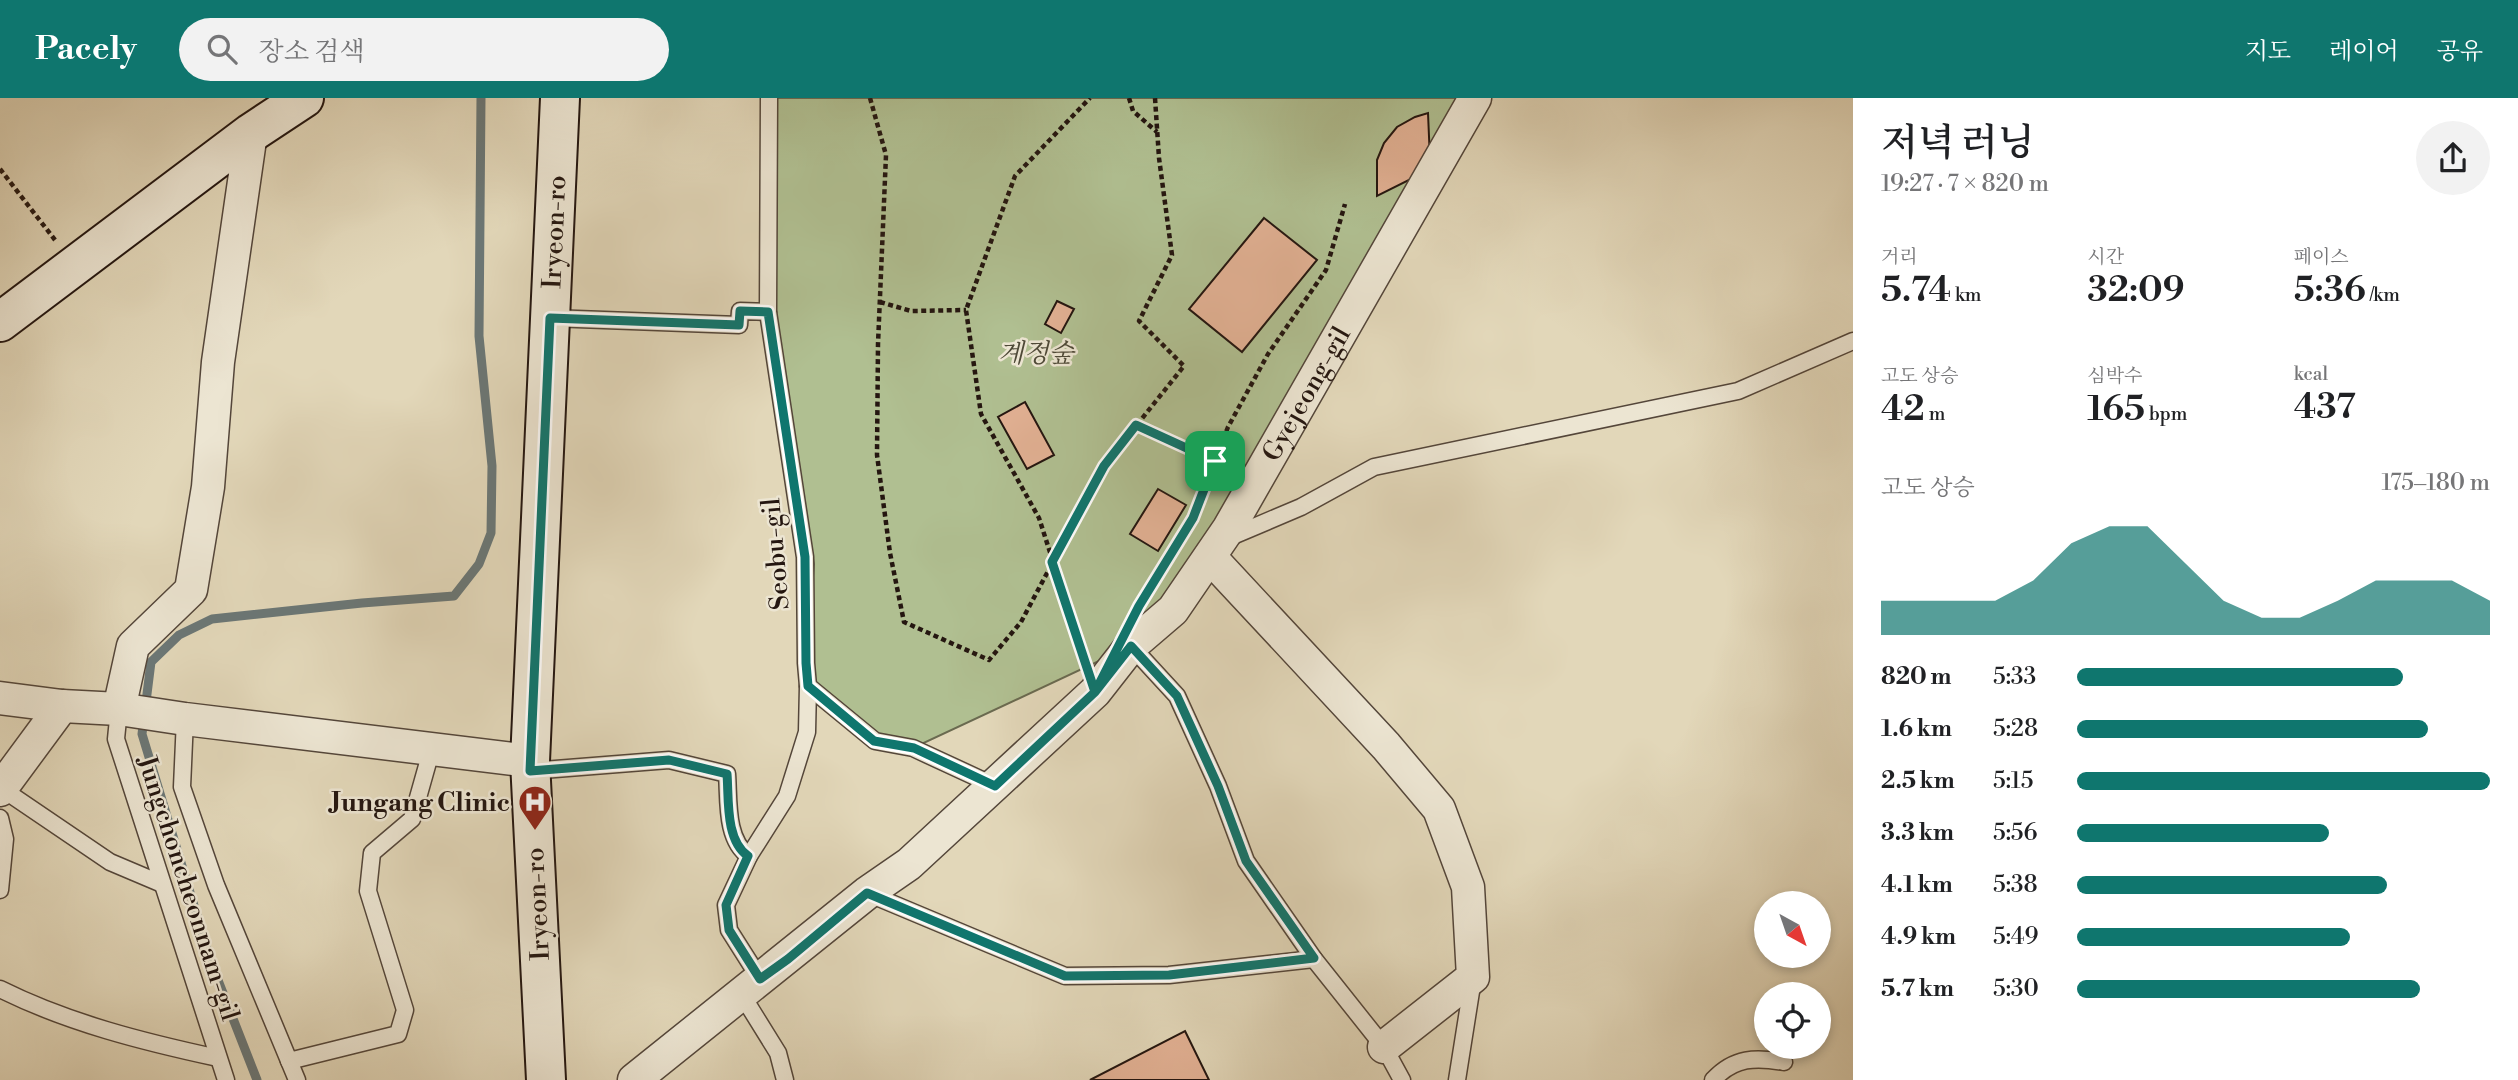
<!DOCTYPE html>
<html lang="ko">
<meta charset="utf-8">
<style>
:root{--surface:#fff;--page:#f2f2f2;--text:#202124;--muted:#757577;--accent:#0f766e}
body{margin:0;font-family:"Libre Bodoni","Noto Serif KR",serif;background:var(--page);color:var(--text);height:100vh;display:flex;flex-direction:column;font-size:26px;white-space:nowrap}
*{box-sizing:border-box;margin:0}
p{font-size:23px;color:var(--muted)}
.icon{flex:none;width:38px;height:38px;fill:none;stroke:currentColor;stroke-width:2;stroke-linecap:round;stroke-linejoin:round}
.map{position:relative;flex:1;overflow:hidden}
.details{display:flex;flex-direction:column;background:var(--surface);width:665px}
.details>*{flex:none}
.needle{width:46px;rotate:140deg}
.controls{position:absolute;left:1754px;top:793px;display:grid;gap:14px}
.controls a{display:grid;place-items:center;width:77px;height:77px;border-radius:50%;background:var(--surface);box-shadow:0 4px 10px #0003;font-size:35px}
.pin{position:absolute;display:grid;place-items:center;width:60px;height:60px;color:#fff;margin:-30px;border-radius:14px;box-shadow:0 4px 10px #0006}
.round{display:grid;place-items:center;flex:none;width:74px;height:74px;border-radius:37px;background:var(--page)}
.summary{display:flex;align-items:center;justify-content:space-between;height:119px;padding:0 28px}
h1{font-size:38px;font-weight:600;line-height:52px}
.stats{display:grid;grid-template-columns:repeat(3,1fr);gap:10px;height:119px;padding:7px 28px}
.stats div{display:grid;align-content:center}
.stats b{font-size:35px;font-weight:600}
.stats small{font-size:19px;font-weight:400}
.stats p{font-size:19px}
.chart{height:196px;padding:14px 28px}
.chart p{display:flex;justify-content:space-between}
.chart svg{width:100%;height:126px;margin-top:7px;fill:var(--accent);opacity:.7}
ul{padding:0 28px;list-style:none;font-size:23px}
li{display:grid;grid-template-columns:112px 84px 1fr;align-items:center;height:52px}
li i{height:18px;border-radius:9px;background:var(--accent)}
header{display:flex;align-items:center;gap:42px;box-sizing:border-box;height:98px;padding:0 35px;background:var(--accent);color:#fff}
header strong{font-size:33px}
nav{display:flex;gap:38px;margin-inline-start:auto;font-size:24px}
.search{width:490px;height:63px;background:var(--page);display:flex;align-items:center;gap:18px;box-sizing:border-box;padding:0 24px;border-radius:38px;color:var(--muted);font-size:26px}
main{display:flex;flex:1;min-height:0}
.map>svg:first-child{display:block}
.green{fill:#b0bf91;stroke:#6a6a50;stroke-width:2}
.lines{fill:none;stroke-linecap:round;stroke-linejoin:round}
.stream{stroke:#6b7776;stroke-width:9}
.building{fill:#e2b194;stroke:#241610;stroke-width:2}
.lane-casing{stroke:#54463a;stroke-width:19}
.street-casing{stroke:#54463a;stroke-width:35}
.secondary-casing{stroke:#241610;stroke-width:42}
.path{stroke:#241610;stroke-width:4.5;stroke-dasharray:5 3.5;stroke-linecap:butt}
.lane{stroke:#ece5d2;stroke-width:16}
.street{stroke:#ece5d2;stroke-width:32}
.secondary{stroke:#ece5d2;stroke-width:38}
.route-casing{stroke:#fff;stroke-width:14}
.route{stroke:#0f766e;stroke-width:9}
.labels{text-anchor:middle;stroke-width:5;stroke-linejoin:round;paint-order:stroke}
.street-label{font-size:26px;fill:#241610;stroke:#ece5d2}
.park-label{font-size:26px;font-style:italic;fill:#4e4937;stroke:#ece5d2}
.poi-label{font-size:26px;font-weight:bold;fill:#241610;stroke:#ece5d2;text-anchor:end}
</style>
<header>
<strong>Pacely</strong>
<div class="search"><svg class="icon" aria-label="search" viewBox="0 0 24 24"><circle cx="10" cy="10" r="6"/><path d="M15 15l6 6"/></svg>장소 검색</div>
<nav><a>지도</a><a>레이어</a><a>공유</a></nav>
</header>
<main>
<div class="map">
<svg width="1853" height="982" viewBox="0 0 1853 982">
<rect width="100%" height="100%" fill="#e2d7b9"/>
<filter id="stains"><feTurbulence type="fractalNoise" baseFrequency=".00286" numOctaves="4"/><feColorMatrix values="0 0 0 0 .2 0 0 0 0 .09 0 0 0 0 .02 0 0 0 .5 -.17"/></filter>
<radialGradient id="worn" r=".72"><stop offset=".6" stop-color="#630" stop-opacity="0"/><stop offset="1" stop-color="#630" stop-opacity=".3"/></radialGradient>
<!-- green -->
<polygon class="green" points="771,0 1475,0 1229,430 1131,548 913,650 875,643 808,588 806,565 814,466 768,214"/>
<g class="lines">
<!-- stream -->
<polyline class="stream" points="257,982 212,867 142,636 151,564 179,537 212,521 362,505 454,498 479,466 491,435 492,368 479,238 481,0"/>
</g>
<!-- building -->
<g class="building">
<polygon points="1428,15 1430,62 1421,76 1377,98 1377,62 1384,45 1397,29 1415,19"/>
<polygon points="1264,120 1317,162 1242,254 1189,211"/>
<polygon points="1057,203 1074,211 1061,235 1045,226"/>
<polygon points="1025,304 1054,357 1027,371 998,319"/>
<polygon points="1158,391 1186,407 1158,453 1130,436"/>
<polygon points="1185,933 1209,982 1090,982"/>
</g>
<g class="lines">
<defs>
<g id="lane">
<polyline points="550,220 739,227 740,213 768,214"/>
<polyline points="1228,440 1301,409 1374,369 1738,293 1853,243"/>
<polyline points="1131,548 1177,598 1218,688 1246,763 1314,861 1384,949 1402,982"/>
<polyline points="808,588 875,643 913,650 995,688"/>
<polyline points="119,611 116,641 226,982"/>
<polyline points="185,621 182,689 216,787 297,982"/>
<path d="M530,673l139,-11 58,14c2,25 -2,66 22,82"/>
<polyline points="1,690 110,764 162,786"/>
<polyline points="0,720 5,741 0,792"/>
<polyline points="867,795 1065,878 1169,877 1314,861"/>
<polyline points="760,881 729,832 726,807 749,758 787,698 807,634 808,588 806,565 805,459 768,214 769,0"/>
<path d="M0,891c68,34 144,53 218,69"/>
<polyline points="742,897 778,955 785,982"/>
<polyline points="289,963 398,936 405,912 368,793 372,755 412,721 432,650"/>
<polyline points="1457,982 1473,881"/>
<path d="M1713,982c21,-23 43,-23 71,-18"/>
</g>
<g id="street">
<polyline points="1210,459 1386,648 1439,711 1468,789 1473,879 1384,949"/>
<polyline points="0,600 62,608 119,611 185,621 530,663"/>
<polyline points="119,611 133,548 191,492 208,389 218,264 251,35"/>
<polyline points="0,692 62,608"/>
<path id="s1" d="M634,982l233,-187 42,-29 186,-172 36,-46 42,-36 56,-82 246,-430"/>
</g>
<g id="secondary">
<polyline points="0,224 251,35 304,0"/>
<path id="s2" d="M546,982l-16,-319 30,-663"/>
</g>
</defs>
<!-- lane casing -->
<use href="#lane" class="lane-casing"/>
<!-- street casing -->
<use href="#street" class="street-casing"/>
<!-- secondary casing -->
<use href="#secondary" class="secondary-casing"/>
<!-- path -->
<g class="path">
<polyline points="870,0 886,57 878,246 877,357 890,455 904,524 989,562 1021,524 1104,368 1184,268 1139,223 1172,157 1159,60 1155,0"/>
<polyline points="1129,0 1133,13 1157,34"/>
<polyline points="0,71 55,142"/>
<polyline points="880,204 911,213 966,212"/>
<polyline points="1136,327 1215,363"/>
<polyline points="1166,464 1193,420 1228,329 1268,256 1326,172 1345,106"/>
<polyline points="1084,560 1039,420 981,316 966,212 1015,78 1090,0"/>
</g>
<!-- lane -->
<use href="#lane" class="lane"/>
<!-- street -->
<use href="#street" class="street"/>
<!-- secondary -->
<use href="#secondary" class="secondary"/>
</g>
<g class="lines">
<defs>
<path id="route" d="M1215,363l-22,57 -54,88 -44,86 -100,94 -81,-38 -40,-7 -66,-55 -2,-23 -1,-106 -37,-245 -28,-1 -1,14 -189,-7 -20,453 139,-11 58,14c2,25 -2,66 21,82l-22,49 3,25 31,49 28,-20 79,-66 198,83 104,-1 145,-17 -68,-97 -28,-75 -41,-90 -46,-50 -36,46 -43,-130 52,-96 32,-41 79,36"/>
</defs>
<!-- route casing -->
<use href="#route" class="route-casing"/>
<!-- route -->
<use href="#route" class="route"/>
</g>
<!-- icons -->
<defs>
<symbol id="hospital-pin" viewBox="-11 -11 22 30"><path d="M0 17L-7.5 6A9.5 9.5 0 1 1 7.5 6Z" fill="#8f2418" stroke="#ece5d2"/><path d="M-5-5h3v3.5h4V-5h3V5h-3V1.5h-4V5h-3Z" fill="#fff"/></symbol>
</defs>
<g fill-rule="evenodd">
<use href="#hospital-pin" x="516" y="685" width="38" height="52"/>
</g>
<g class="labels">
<!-- street labels -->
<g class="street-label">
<text dy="9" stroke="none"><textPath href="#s2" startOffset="849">Iryeon-ro</textPath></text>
<text dy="9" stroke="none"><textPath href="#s1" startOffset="971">Gyejeong-gil</textPath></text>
<text transform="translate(775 456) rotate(-95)" y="9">Seobu-gil</text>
<text transform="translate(189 790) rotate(72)" y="9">Jungchoncheonnam-gil</text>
<text transform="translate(537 806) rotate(-93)" y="9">Iryeon-ro</text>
</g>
<!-- park labels -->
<g class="park-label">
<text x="1036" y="264">계정숲</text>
</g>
<!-- poi labels -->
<g class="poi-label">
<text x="510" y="713">Jungang Clinic</text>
</g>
</g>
<rect width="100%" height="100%" filter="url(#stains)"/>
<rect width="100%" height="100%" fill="url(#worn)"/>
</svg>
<div class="controls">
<a><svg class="needle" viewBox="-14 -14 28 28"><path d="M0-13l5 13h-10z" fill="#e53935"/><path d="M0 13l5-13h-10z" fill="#757577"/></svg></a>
<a><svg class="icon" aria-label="locate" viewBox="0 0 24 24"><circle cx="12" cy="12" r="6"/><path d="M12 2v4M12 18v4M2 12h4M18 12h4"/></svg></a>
</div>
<div class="pin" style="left:1215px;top:363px;background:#1e9e55"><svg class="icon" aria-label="arrive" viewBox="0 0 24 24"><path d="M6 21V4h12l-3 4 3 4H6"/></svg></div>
</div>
<section class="details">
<div class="summary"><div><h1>저녁 러닝</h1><p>19:27 · 7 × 820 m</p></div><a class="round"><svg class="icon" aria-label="share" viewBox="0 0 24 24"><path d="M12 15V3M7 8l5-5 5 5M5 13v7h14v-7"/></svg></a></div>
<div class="stats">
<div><p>거리</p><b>5.74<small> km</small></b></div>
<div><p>시간</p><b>32:09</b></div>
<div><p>페이스</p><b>5:36<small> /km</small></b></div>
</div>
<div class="stats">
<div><p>고도 상승</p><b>42<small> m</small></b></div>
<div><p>심박수</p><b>165<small> bpm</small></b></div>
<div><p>kcal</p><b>437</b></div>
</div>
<div class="chart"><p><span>고도 상승</span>175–180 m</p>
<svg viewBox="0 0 160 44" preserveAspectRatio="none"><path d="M0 44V32L10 32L20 32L30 32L40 25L50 12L60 6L70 6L80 19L90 32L100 38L110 38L120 32L130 25L140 25L150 25L160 32V44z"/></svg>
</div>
<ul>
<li><b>820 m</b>5:33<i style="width:79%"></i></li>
<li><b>1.6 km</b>5:28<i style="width:85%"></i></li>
<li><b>2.5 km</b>5:15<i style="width:100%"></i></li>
<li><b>3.3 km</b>5:56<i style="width:61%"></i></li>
<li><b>4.1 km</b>5:38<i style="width:75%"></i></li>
<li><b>4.9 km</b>5:49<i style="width:66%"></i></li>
<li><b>5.7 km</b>5:30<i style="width:83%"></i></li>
</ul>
</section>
</main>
